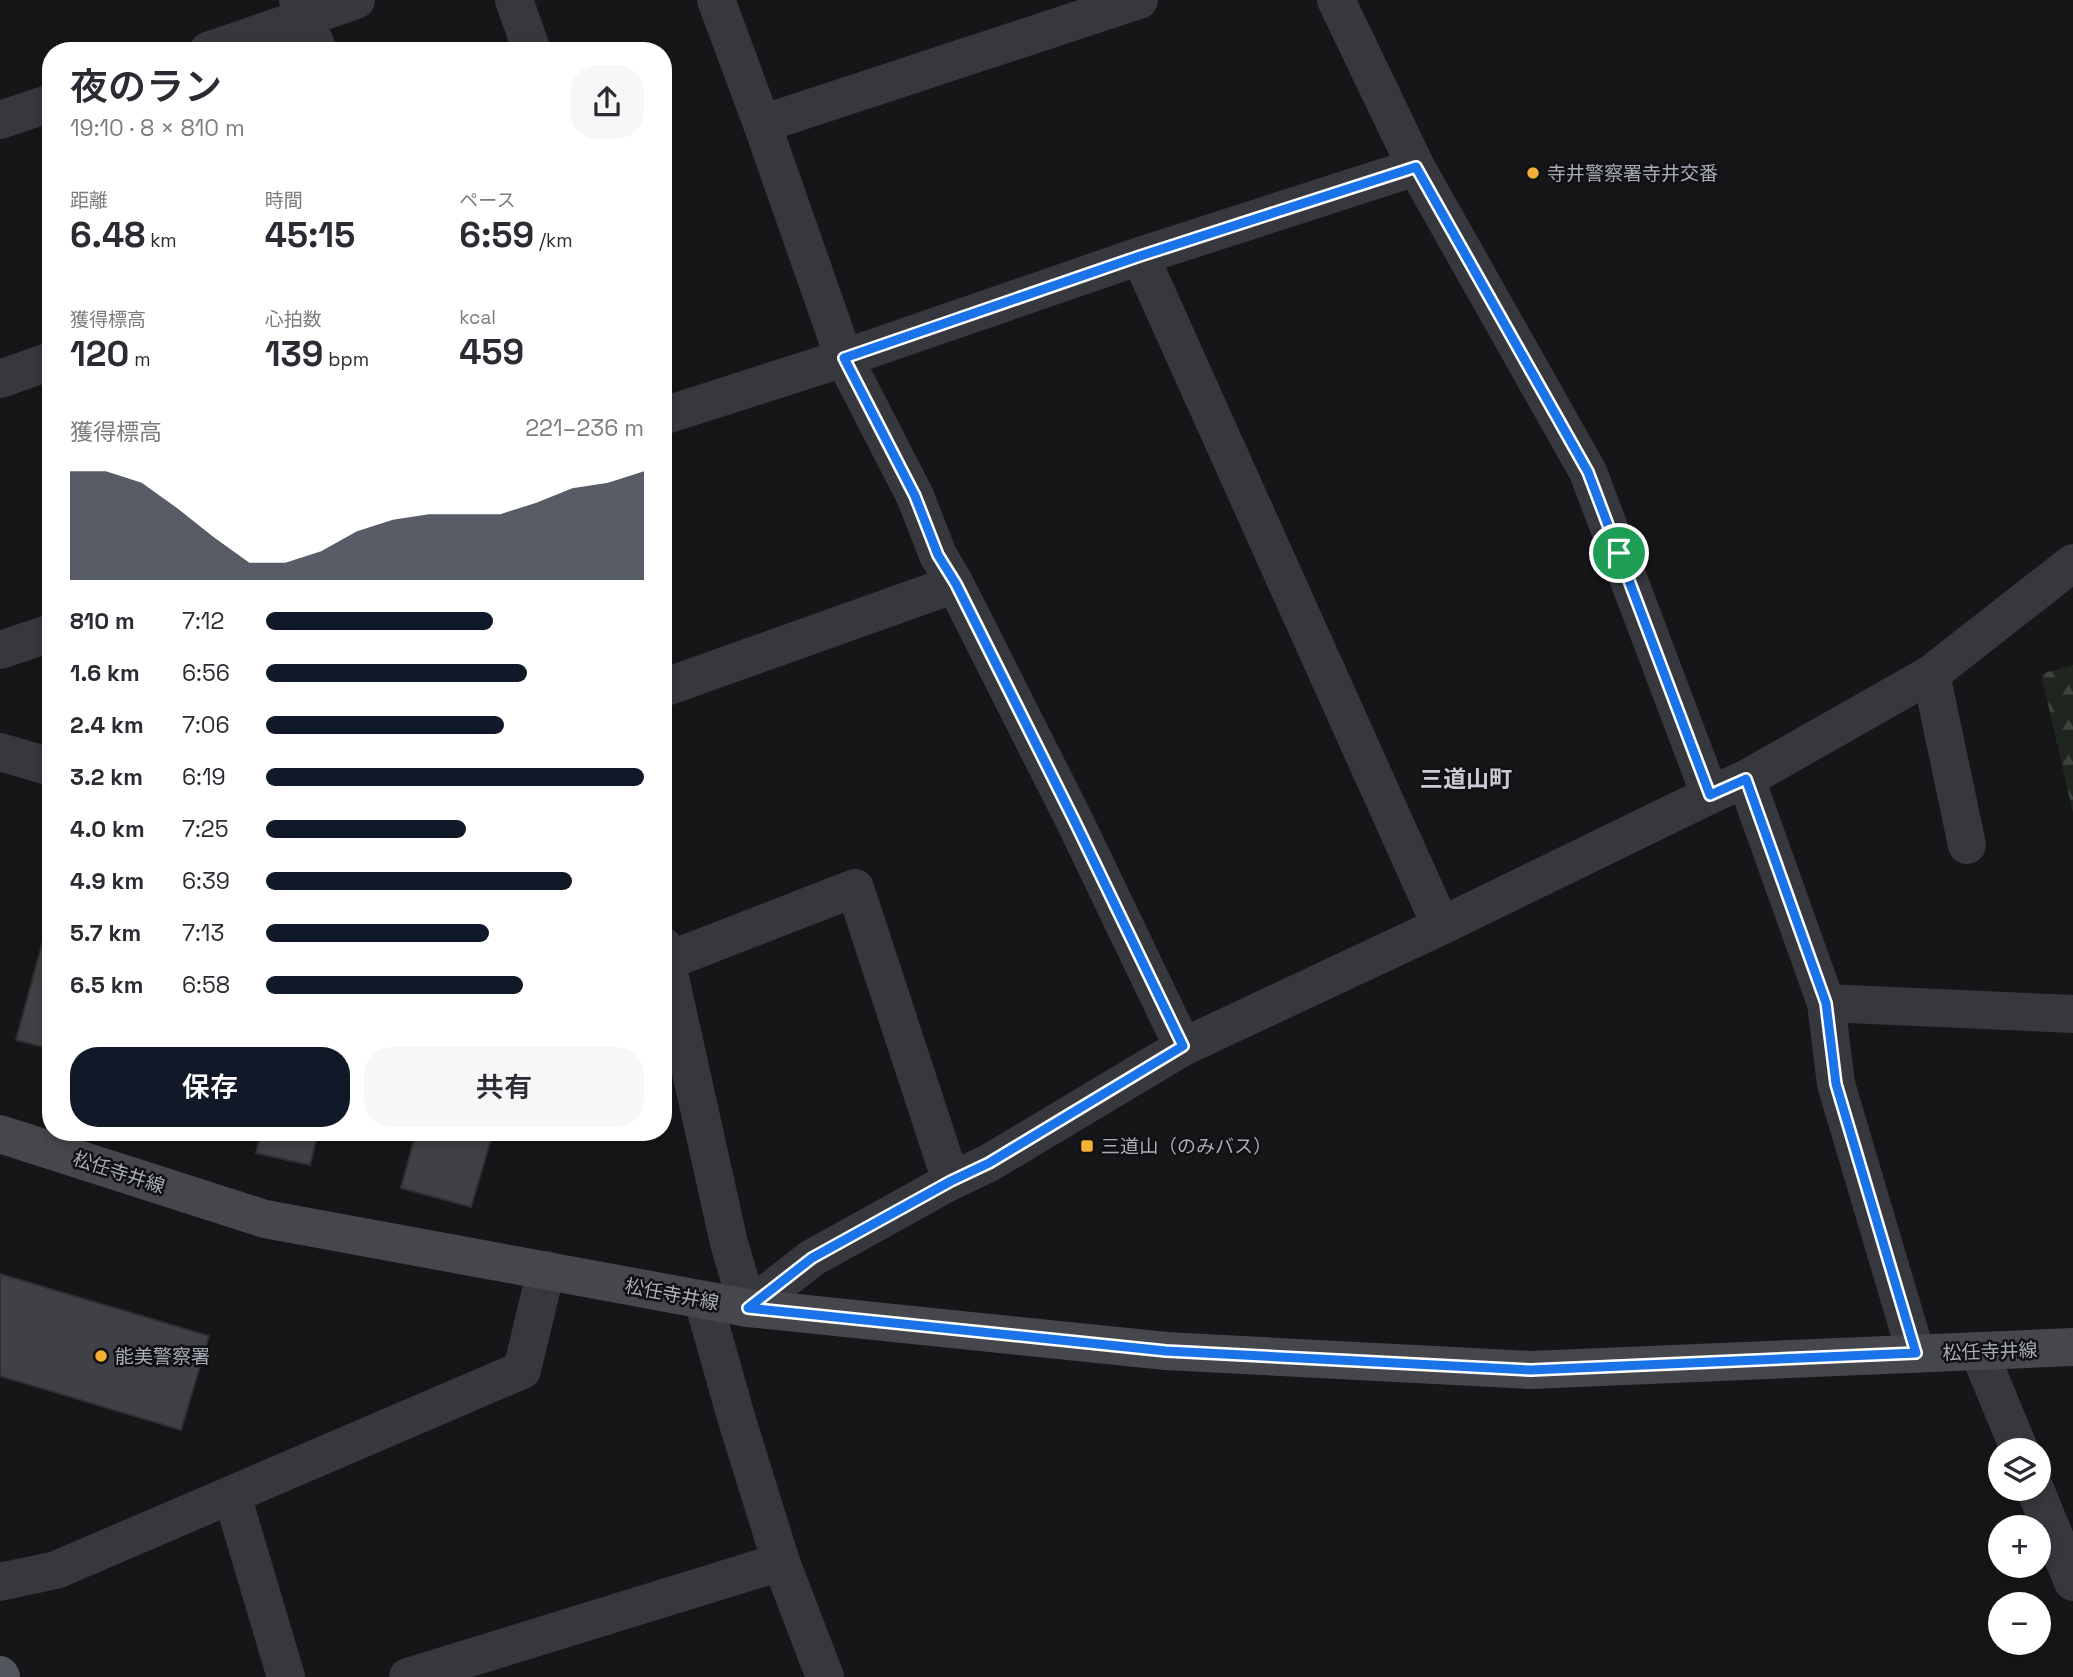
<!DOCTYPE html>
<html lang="ja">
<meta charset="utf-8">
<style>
:root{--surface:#fff;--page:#f7f7f7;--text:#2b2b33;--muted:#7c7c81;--accent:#111827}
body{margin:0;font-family:"Space Grotesk","Noto Sans JP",sans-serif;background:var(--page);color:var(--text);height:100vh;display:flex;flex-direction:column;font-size:26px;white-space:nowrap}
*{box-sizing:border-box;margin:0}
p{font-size:23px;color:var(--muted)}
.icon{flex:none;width:38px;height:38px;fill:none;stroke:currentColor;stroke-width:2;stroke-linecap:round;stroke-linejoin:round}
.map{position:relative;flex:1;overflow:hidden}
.drawer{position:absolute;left:42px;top:42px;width:630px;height:1099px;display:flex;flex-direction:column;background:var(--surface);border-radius:28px;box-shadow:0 4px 10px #0003}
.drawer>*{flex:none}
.tools{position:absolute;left:1988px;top:1438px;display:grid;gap:14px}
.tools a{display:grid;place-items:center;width:63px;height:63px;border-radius:50%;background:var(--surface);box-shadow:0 4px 10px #0003;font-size:35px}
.pin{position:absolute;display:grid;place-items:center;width:60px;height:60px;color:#fff;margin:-30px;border:4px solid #fff;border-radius:50%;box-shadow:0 2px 7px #0007}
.round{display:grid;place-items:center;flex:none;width:74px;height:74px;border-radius:28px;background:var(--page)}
.summary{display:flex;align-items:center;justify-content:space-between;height:119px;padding:0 28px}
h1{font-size:38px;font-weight:600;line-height:52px}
.metrics{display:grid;grid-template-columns:repeat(3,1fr);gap:10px;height:119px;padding:7px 28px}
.metrics div{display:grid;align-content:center}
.metrics b{font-size:35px;font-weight:600}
.metrics small{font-size:19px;font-weight:400}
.metrics p{font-size:19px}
.chart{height:196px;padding:14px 28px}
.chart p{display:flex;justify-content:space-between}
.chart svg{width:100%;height:126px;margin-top:7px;fill:var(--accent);opacity:.7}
.cta{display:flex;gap:14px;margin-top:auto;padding:14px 28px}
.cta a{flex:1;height:80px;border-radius:28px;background:var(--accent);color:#fff;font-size:28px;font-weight:600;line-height:80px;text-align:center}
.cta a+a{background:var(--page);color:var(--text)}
ul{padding:0 28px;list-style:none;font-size:23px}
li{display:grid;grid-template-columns:112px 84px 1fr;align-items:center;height:52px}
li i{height:18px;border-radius:9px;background:var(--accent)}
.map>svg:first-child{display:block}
.forest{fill:url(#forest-firs)}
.building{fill:#404145;stroke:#303034;stroke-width:2}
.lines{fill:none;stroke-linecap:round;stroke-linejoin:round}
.minor{stroke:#37383d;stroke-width:38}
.tertiary{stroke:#37383d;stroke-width:38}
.secondary{stroke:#45474d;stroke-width:38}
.primary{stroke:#53555c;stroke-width:38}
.route-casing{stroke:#fff;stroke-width:14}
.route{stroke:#1a73e8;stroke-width:9}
.poi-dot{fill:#f2b134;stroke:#111113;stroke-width:2.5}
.labels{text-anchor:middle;stroke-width:5;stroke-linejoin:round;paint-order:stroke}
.poi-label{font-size:19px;fill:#a8adb8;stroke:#111113;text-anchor:start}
.street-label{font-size:19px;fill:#a8adb8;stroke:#111113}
.quarter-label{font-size:23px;font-weight:bold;fill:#c9ccd4;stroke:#111113}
</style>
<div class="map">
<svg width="2073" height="1677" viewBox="0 0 2073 1677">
<defs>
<pattern id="forest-firs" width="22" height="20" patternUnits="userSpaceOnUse" patternTransform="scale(1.75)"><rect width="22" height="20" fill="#1e261f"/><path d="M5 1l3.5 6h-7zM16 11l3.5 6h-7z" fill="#3c433d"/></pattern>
</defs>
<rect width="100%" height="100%" fill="#161618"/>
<!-- forest -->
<polygon class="forest" points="2073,665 2073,813 2041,674"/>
<!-- building -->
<g class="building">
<polygon points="51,911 51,1049 16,1040"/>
<polygon points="261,1132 318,1132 310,1165 256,1153"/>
<polygon points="416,1132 493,1132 471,1207 401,1188"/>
<polygon points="0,1274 209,1336 181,1430 0,1376"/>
</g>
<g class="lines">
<!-- minor -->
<g class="minor">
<polyline points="514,0 532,51"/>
<polyline points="716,0 762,124 844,358 915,496 938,555 955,584 1075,822 1183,1047"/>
<polyline points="1336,0 1416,167 1588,472 1710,795 1746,779 1931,674 2073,563"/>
<polyline points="208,51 356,0"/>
<polyline points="0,120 51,103"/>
<polyline points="762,124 1139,0"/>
<polyline points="1140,256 1441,926"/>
<polyline points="0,379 51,361"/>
<polyline points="663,416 844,358 1140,256 1416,167"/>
<polyline points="0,650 51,633"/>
<polyline points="1931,674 1967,845"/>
<polyline points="663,688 955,584"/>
<polyline points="0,752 51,767"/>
<polyline points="1746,779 1826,1003 1836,1084 1916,1354"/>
<polyline points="667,961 855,888 951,1181"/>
<polyline points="1826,1003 2073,1014"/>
<polyline points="703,1300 736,1417 781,1562 825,1677"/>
<polyline points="1979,1352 2020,1451"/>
<polyline points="2035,1489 2073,1582"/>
<polyline points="232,1495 286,1677"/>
<polyline points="0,1582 56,1570 522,1370 546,1270"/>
<polyline points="408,1677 781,1562"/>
</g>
<!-- tertiary -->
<g class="tertiary">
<polyline points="298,0 318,51"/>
<polyline points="663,946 729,1243 748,1308 812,1258 951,1181 989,1163 1183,1047 1441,926 1710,795"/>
</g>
<!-- secondary -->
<polyline class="secondary" points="0,1134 265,1219 748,1308 1166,1351 1531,1370 2073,1347"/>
<!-- primary -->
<polyline class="primary" points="0,1675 1,1677"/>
</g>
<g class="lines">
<defs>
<polygon id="route" points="1416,167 1588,472 1710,795 1746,779 1826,1003 1836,1084 1916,1353 1531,1370 1166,1351 748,1308 812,1258 951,1181 989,1163 1183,1046 1075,822 956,584 938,555 915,496 844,358 1140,256"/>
</defs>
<!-- route casing -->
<use href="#route" class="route-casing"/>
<!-- route -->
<use href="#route" class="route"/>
</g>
<!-- markers -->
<g class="poi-dot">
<circle cx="1533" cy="173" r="7"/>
<rect x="1080" y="1139" width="14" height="14" rx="3.5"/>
<circle cx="101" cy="1356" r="7"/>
</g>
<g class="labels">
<!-- poi labels -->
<g class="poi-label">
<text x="1547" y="180">寺井警察署寺井交番</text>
<text x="1101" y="1153">三道山（のみバス）</text>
<text x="115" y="1363">能美警察署</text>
</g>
<!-- street labels -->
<g class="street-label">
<text transform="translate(119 1172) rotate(18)" y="7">松任寺井線</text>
<text transform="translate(672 1294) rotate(11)" y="7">松任寺井線</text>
<text transform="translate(1990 1351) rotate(-2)" y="7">松任寺井線</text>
</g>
<!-- quarter labels -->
<g class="quarter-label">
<text x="1466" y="787">三道山町</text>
</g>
</g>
</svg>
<div class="tools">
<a><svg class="icon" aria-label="layers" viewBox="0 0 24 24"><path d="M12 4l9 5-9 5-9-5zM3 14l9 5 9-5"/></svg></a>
<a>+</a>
<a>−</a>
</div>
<div class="pin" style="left:1619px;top:553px;background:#1e9e55"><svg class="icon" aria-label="arrive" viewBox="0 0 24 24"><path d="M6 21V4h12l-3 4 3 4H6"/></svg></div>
<section class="drawer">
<div class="summary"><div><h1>夜のラン</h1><p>19:10 · 8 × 810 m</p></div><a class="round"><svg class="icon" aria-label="share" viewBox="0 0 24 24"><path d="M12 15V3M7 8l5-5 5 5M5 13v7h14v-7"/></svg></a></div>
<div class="metrics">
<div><p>距離</p><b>6.48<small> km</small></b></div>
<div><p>時間</p><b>45:15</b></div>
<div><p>ペース</p><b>6:59<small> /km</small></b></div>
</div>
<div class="metrics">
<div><p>獲得標高</p><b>120<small> m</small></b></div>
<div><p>心拍数</p><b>139<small> bpm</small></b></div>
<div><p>kcal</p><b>459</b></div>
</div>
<div class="chart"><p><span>獲得標高</span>221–236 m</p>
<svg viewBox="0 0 160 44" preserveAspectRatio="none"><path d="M0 44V6L10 6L20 10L30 19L40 29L50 38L60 38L70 34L80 27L90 23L100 21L110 21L120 21L130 17L140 12L150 10L160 6V44z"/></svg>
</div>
<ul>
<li><b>810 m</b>7:12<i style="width:60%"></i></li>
<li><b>1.6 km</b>6:56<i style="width:69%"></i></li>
<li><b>2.4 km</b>7:06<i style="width:63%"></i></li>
<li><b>3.2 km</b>6:19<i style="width:100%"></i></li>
<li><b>4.0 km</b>7:25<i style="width:53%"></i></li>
<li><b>4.9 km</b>6:39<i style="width:81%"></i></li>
<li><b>5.7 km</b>7:13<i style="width:59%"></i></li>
<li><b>6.5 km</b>6:58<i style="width:68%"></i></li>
</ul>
<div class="cta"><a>保存</a><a>共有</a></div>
</section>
</div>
